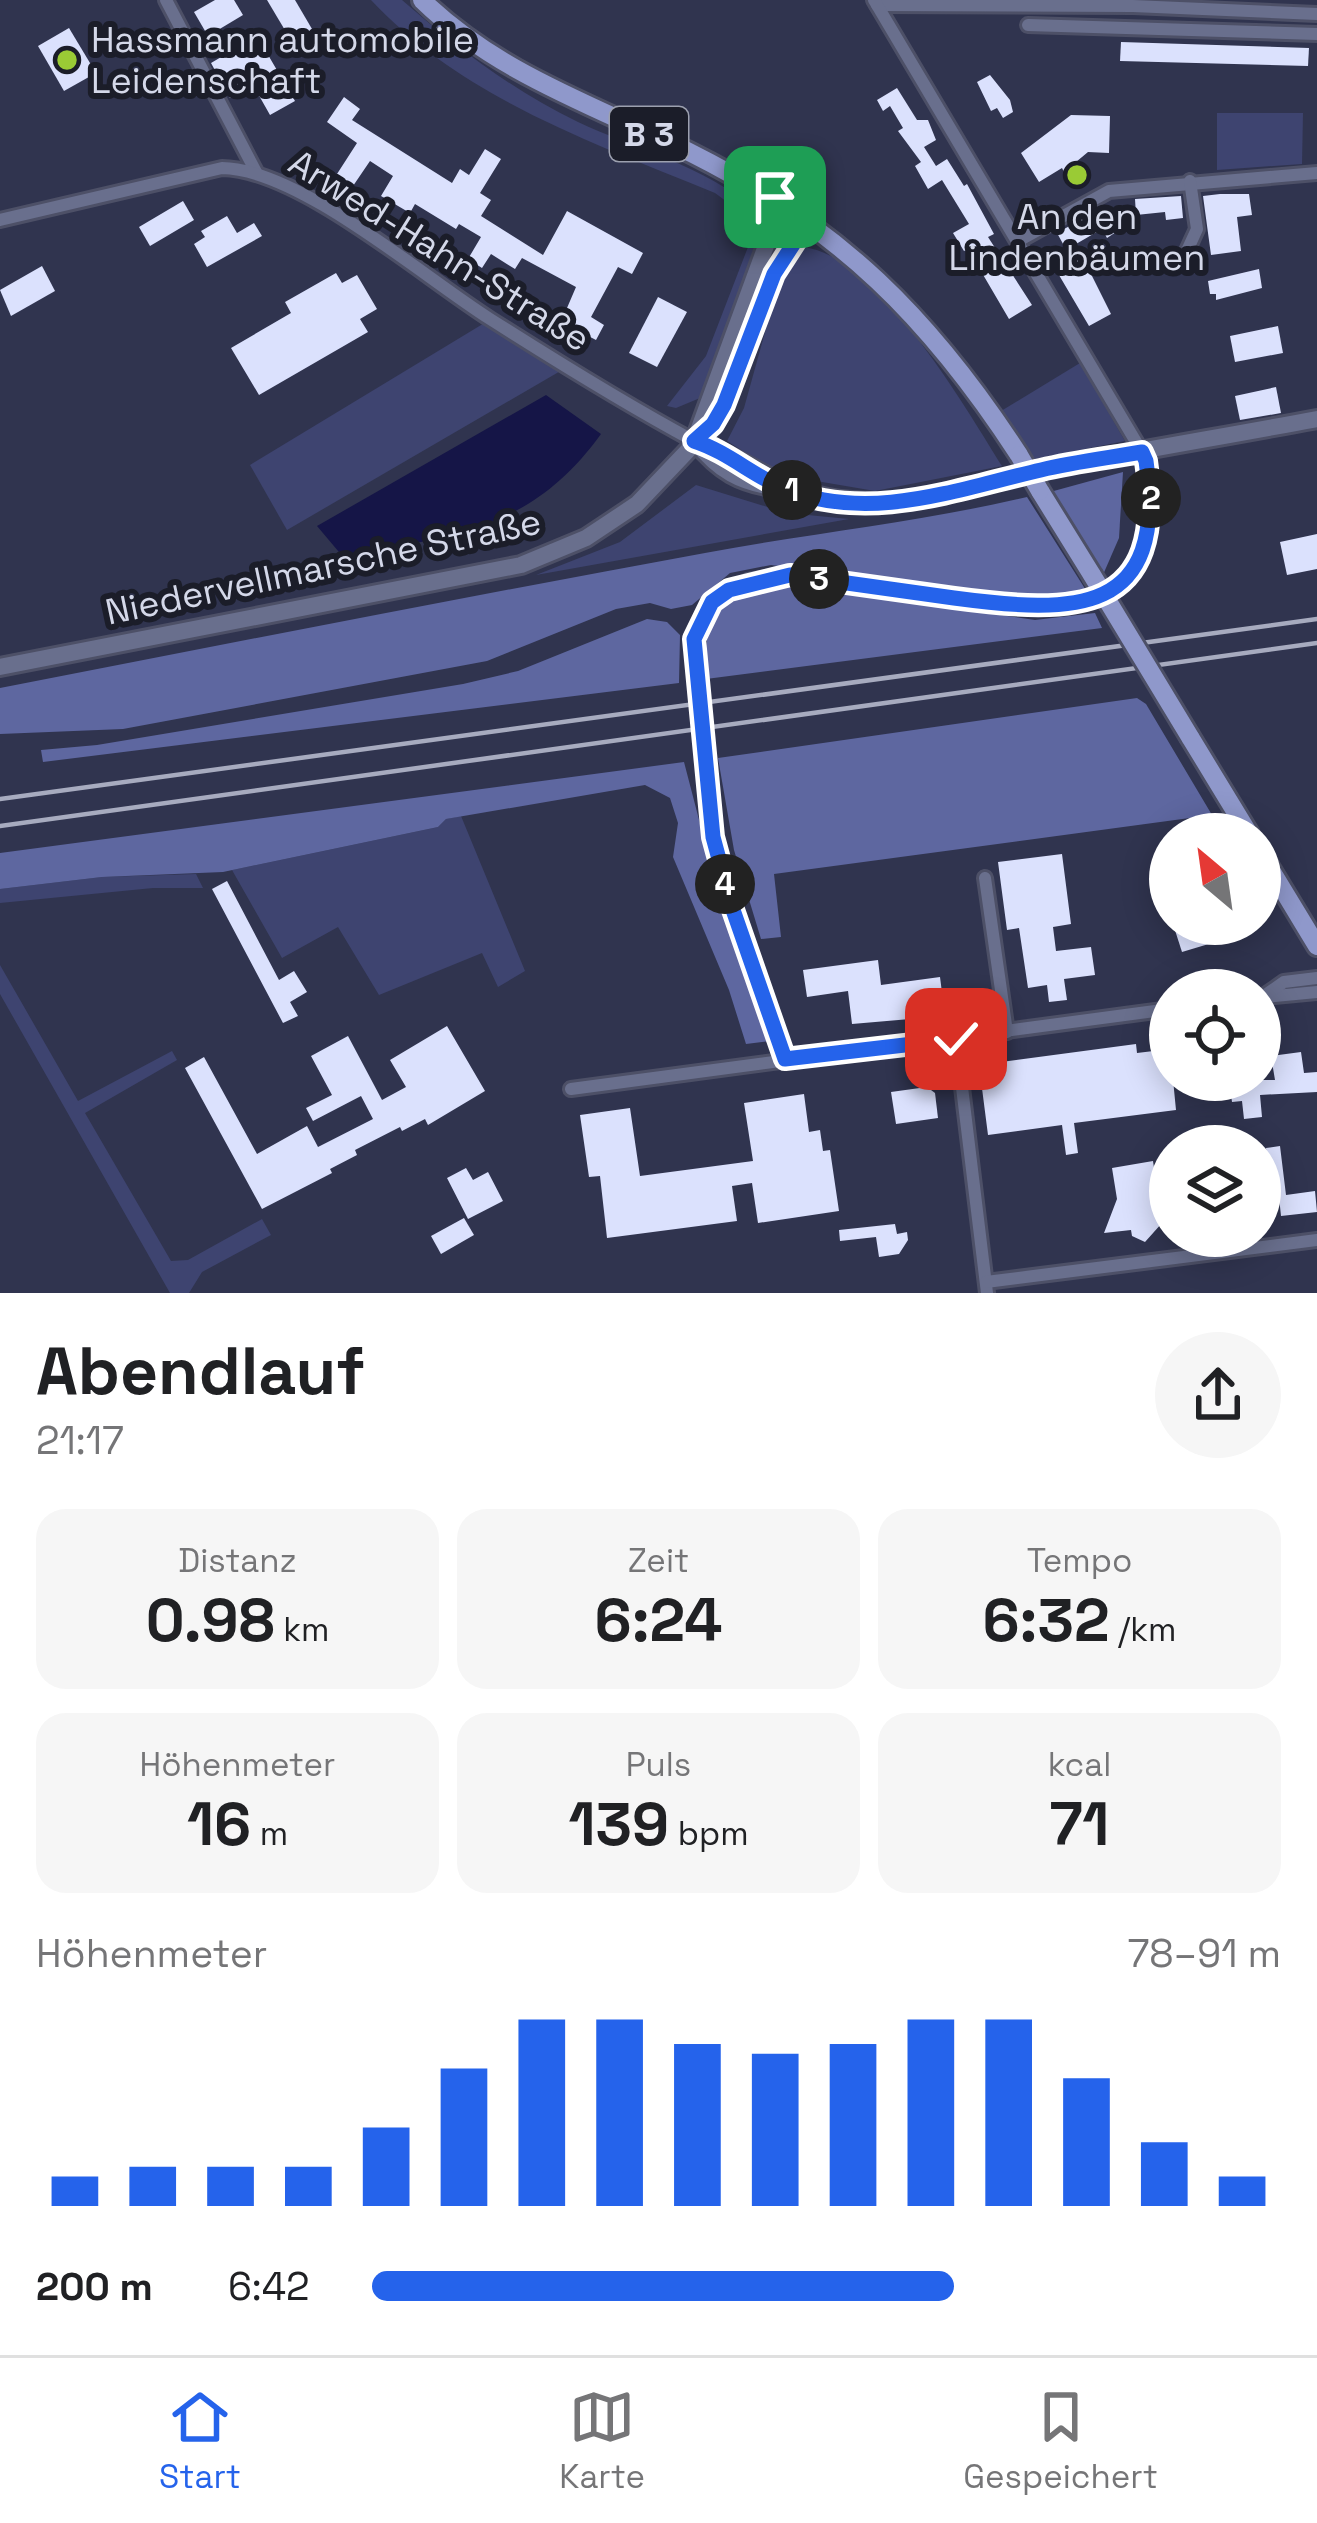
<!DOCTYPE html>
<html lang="de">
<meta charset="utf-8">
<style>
:root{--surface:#fff;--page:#f6f6f6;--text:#202124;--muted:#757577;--line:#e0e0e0;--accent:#2563eb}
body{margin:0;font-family:"Space Grotesk",sans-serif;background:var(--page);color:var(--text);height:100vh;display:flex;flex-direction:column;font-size:45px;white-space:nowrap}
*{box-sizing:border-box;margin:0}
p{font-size:39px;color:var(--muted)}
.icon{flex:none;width:66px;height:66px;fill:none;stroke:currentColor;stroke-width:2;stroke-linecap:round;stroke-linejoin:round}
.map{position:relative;height:1293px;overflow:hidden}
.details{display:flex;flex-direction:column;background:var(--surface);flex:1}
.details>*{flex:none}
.needle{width:78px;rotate:331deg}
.tools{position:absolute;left:1149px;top:813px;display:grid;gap:24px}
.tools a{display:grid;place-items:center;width:132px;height:132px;border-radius:50%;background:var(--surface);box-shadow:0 6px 30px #0003;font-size:60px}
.pin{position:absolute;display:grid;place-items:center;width:102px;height:102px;color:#fff;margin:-51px;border-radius:24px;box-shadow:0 6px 18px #0006}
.km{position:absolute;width:60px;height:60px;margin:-30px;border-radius:50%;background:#222;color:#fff;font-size:33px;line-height:60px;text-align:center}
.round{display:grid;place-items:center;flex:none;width:126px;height:126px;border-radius:63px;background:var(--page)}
.summary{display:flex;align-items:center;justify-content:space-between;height:204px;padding:0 36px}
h1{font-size:66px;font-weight:800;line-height:90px}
.figures{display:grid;grid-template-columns:repeat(3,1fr);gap:18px;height:204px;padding:12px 36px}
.figures div{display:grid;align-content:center;border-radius:30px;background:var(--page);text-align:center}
.figures b{font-size:60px;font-weight:800}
.figures small{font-size:33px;font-weight:400}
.figures p{font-size:33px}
.chart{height:336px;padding:24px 36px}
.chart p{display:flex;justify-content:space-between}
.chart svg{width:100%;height:216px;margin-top:12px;stroke:var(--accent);stroke-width:6}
ul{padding:0 36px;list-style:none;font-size:39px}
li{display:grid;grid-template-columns:192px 144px 1fr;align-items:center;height:90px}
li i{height:30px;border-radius:15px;background:var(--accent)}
.tabs{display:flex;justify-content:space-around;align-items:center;height:168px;border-top:3px solid var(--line);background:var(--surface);font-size:33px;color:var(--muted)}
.tabs a{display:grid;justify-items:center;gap:6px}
.tabs .on{color:var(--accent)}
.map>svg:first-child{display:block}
.green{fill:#3e4470}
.forest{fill:#5e67a0}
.water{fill:#151547}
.building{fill:#dbe1fd}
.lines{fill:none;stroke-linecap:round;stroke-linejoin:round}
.street-casing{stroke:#4d5067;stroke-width:18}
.secondary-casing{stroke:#4d5067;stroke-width:22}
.primary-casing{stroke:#4d5067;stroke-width:24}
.street{stroke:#696f8d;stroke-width:12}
.secondary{stroke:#696f8d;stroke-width:16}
.primary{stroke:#8f98cb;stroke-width:18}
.rail{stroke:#a7abbf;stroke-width:4.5}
.street-bridge-casing{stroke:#4d5067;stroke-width:18;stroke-linecap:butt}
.primary-bridge-casing{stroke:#4d5067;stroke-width:24;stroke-linecap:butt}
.street-bridge{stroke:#696f8d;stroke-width:12}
.primary-bridge{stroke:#8f98cb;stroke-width:18}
.route-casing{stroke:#fff;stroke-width:24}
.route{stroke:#2563eb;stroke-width:15}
.poi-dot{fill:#9acb35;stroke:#1b1d29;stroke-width:4.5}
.labels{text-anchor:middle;stroke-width:12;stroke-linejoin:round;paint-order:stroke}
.shield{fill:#1b1d29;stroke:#9ca0af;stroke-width:3}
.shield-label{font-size:33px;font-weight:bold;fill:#d4d8e9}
.poi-label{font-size:36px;fill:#d4d8e9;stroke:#1b1d29;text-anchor:start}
.street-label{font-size:36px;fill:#d4d8e9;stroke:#1b1d29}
</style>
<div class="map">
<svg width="1317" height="1293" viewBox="0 0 1317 1293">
<rect width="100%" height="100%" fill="#30344f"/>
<!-- green -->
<g class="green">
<path d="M371,0h31c55,48 110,90 176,122 57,27 128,44 175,87l5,28 -58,161 -24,10 -9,-2 39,-50 42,-109c5,-29 -12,-38 -33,-54 -123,-51 -251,-94 -344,-193z"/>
<polygon points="1217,113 1303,113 1302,164 1217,170"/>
<path d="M803,247c74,8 161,158 199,219l-127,25 -94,-16 -54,-34 17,-33 33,-119z"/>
<polygon points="491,319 569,366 287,530 250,465"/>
<polygon points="1080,363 1125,441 1030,460 1001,411"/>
<polygon points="696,485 787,513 849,519 536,575 620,542"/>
<polygon points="461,816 525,971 498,987 482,953 379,995 338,927 282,958 232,870 438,827 446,819"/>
<polygon points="196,874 203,888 153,888 0,903 0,889 102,877"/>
<polygon points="0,965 78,1101 172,1051 177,1060 85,1113 171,1261 188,1260 262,1219 271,1235 202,1272 189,1293 170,1293 0,994"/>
</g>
<!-- forest -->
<g class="forest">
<polygon points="1123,472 1119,538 1102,577 1050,492"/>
<path d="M1027,497l62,98 -38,6 -280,-36 -41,8 -38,32 -21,4 -21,-6 -34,6 -129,52 -364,68 -123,5v-46c235,-46 470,-92 705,-135 107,-20 216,-31 322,-56z"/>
<path d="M787,585l248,35 60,-7 7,15 -396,51c-2,-71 10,-84 81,-94z"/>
<polygon points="647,619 667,622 680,635 679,683 43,762 41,750 97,745 463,684 518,671"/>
<polygon points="1137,698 1146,704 1212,815 774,874 781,937 761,939 734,850 718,758"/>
<polygon points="684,762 723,912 770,1041 746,1044 729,990 673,857 678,823 670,798 645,785 446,819 438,827 223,872 102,877 0,889 0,853"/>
</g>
<!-- water -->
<path class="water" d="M546,395l55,39c-71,98 -147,100 -257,124l-27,-32z"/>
<!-- building -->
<g class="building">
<polygon points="215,0 234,0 243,15 208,36 194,12"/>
<polygon points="267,0 295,0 312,29 292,42"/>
<polygon points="69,28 96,73 64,91 38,46"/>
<polygon points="257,36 295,101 270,115 253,85 230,98 211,63"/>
<polygon points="1121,42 1309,48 1308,66 1120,61"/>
<polygon points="990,75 1010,100 1013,112 1003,118 997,108 991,111 977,82"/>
<polygon points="897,88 917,120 928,120 936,140 924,147 936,166 947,159 964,186 967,184 994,234 988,237 1032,305 1009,319 968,249 964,251 953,233 969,224 942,180 928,189 915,166 921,162 898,131 903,128 890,106 883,111 877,100"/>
<polygon points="344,97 360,109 352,120 452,183 460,169 469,175 485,149 501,159 480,193 491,200 481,216 543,255 567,211 643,253 632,274 618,267 591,317 604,325 596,340 561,322 576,287 522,258 515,269 491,254 482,268 468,259 481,237 459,224 456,229 415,204 410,213 381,196 393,176 370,161 353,186 337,174 357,143 327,122"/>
<polygon points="1071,115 1110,116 1109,153 1088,152 1064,172 1062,168 1039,182 1021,153"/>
<polygon points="1220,194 1249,194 1252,215 1237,217 1241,251 1211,255 1203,196"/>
<polygon points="1181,196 1183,218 1166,220 1165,212 1136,215 1135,199"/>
<polygon points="183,201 194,220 150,246 139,227"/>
<polygon points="1107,205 1122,228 1107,238 1102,229 1076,244 1111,314 1089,326 1056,270 1072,260 1057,233"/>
<polygon points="227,216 237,233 254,223 262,236 207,267 194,244 205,237 201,231"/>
<polygon points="42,266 55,291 11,316 0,290"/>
<polygon points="1259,269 1262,288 1216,300 1216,294 1210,294 1208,281"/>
<polygon points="336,273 342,283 357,275 377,309 360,319 368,332 259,395 231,348 291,313 285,302"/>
<polygon points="658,297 687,312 657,367 629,353"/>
<polygon points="1278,326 1283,353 1235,362 1230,336"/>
<polygon points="1276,387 1281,413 1240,420 1235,396"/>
<polygon points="1317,534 1317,569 1287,575 1280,542"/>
<polygon points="1062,854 1071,924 1053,927 1056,951 1091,947 1095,975 1064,979 1067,1000 1049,1002 1047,985 1028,988 1019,928 1007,930 998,862"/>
<polygon points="227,881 279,980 294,971 307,992 290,1002 298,1016 283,1023 212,889"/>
<polygon points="1173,924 1228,924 1232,937 1182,952"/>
<polygon points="878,960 881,985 940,977 945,1016 852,1024 848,991 807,997 803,970"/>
<polygon points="447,1026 485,1091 428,1125 425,1119 402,1131 400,1127 355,1150 357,1155 330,1169 332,1173 262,1209 185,1068 204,1057 257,1154 307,1126 318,1147 373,1119 361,1096 313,1121 306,1108 332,1095 311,1056 348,1036 382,1100 406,1087 390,1060"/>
<polygon points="1136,1044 1137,1053 1170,1049 1176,1110 1074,1123 1078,1153 1066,1155 1062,1125 988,1135 979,1065"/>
<polygon points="1301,1052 1304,1073 1317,1072 1317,1092 1260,1095 1262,1117 1244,1119 1242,1101 1232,1102 1229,1080 1275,1080 1271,1056"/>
<polygon points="927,1087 935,1093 938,1118 896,1124 891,1092"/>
<polygon points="804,1094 809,1132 820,1130 823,1151 830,1150 839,1211 758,1223 752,1183 732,1186 737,1221 607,1238 600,1176 589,1177 580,1115 630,1108 640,1176 753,1161 744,1103"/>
<polygon points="1280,1146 1286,1195 1315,1191 1317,1212 1281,1216 1279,1197 1272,1198 1266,1148"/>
<polygon points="1153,1161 1162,1223 1145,1242 1132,1236 1131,1230 1104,1233 1117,1199 1112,1168"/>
<polygon points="466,1168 473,1180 488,1172 503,1201 468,1219 447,1178"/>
<polygon points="464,1218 474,1235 441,1254 431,1236"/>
<polygon points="895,1224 897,1234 907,1232 908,1240 899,1254 879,1257 876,1237 840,1241 839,1230"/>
</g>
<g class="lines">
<defs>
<g id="street">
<polyline points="166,0 256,172"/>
<polyline points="877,5 1133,6 1317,14"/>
<polyline points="1028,25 1317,34"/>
<path d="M0,220l222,-52c77,1 200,108 268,151 66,42 135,85 204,122"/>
<polyline points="1018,241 1109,191 1317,173"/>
<polyline points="1186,253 1197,229 1190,181"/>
<path d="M695,677l-1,-38 5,-15 13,-22 36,-21 42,-6 243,33c19,-1 40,0 58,-7 56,-22 75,-97 51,-149l-268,-452"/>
<polyline points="703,756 713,837 732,907 785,1059"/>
<polyline points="985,878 1007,1032"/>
<polyline points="1265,997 1317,992"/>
<polyline points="1261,998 1284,982 1317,978"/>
<polyline points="956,1038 987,1293"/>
<polyline points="571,1089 1170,1009"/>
<polyline points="986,1282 1317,1240"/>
</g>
<g id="secondary">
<polyline points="749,184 762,210 767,243"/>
<path d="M697,434l70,-191c13,-16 20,-23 42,-23"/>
<path d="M694,441c48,16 84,49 134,57 86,14 137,-12 217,-29 90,-18 182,-33 272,-50"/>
<path d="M695,441c24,30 45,42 83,47"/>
<polyline points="0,667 521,565 586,538 637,504 713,424 774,274 809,220"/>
</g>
<g id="primary">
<path d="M422,0c77,75 177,107 271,154 147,74 237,164 326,301"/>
<polyline points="1040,491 1092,575"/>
<polyline points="1190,737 1249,834"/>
<polyline points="1260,852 1317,946"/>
</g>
</defs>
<!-- street casing -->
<use href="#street" class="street-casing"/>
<!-- secondary casing -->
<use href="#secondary" class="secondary-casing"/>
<!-- primary casing -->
<use href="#primary" class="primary-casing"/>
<!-- street -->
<use href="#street" class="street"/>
<!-- secondary -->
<use href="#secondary" class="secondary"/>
<!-- primary -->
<use href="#primary" class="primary"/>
<!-- rail -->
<g class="rail">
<polyline points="0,799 1317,619"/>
<polyline points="0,826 1317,643"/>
</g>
<defs>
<polyline id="street-bridge" points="695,677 703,756"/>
<g id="primary-bridge">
<polyline points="1019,455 1040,491"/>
<polyline points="1092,575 1190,737"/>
</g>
</defs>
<!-- street-bridge casing -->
<use href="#street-bridge" class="street-bridge-casing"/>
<!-- primary-bridge casing -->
<use href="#primary-bridge" class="primary-bridge-casing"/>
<!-- street-bridge -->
<use href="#street-bridge" class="street-bridge"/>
<!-- primary-bridge -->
<use href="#primary-bridge" class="primary-bridge"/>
</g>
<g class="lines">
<defs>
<path id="route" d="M775,197l34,23 -35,54 -50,131 -11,19 -19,17c34,11 59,35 91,48 86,34 172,0 256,-19 33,-8 67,-12 101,-18l4,9c22,156 -72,153 -192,137 -55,-8 -109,-15 -164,-23l-61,15 -17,12 -18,37 19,198 19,70 53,152 171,-20"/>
</defs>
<!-- route casing -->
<use href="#route" class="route-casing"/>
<!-- route -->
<use href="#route" class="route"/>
</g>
<!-- markers -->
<g class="poi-dot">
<circle cx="67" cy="60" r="12"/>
<circle cx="1077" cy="175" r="12"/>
</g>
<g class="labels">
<!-- shield labels -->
<rect class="shield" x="610" y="107" width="78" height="54" rx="9"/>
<g class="shield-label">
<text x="649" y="146">B 3</text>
</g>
<!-- poi labels -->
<g class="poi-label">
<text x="91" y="52">Hassmann automobile<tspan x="91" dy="41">Leidenschaft</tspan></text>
<text x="1077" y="229" text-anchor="middle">An den<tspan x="1077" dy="41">Lindenbäumen</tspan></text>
</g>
<!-- street labels -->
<g class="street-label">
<text transform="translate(440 250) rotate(32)" y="13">Arwed-Hahn-Straße</text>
<text transform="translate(323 566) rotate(-12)" y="13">Niedervellmarsche Straße</text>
</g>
</g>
</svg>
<div class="tools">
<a><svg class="needle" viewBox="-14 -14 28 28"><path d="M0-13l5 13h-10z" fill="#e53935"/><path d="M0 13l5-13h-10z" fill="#757577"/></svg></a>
<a><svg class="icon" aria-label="locate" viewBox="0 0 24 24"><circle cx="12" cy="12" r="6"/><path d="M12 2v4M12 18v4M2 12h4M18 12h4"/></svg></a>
<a><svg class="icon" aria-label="layers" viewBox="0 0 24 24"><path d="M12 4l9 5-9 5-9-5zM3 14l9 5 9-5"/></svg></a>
</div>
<div class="pin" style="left:775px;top:197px;background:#1e9e55"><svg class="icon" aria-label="arrive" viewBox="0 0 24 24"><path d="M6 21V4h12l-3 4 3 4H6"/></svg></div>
<div class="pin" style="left:956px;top:1039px;background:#d93025"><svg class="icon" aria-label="check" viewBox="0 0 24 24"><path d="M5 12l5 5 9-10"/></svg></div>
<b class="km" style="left:792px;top:490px">1</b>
<b class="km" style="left:1151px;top:498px">2</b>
<b class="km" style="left:819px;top:579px">3</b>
<b class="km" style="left:725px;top:884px">4</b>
</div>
<section class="details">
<div class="summary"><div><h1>Abendlauf</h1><p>21:17</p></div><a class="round"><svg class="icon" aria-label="share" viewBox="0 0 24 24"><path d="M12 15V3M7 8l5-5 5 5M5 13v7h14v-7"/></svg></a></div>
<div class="figures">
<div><p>Distanz</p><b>0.98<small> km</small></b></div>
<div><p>Zeit</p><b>6:24</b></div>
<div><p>Tempo</p><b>6:32<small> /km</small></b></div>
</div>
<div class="figures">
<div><p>Höhenmeter</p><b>16<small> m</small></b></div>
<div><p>Puls</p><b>139<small> bpm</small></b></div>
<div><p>kcal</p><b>71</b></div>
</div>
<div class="chart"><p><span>Höhenmeter</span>78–91 m</p>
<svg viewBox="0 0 160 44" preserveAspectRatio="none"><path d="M5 44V38M15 44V36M25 44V36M35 44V36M45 44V28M55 44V16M65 44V6M75 44V6M85 44V11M95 44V13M105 44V11M115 44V6M125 44V6M135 44V18M145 44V31M155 44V38"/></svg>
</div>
<ul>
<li><b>200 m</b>6:42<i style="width:64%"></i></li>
</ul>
</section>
<nav class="tabs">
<a class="on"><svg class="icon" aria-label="home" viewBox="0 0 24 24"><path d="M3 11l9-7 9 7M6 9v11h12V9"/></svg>Start</a>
<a><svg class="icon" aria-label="map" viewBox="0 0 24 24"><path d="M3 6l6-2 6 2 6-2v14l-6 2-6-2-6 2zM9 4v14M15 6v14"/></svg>Karte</a>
<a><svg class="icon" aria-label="saved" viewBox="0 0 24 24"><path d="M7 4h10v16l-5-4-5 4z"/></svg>Gespeichert</a>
</nav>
